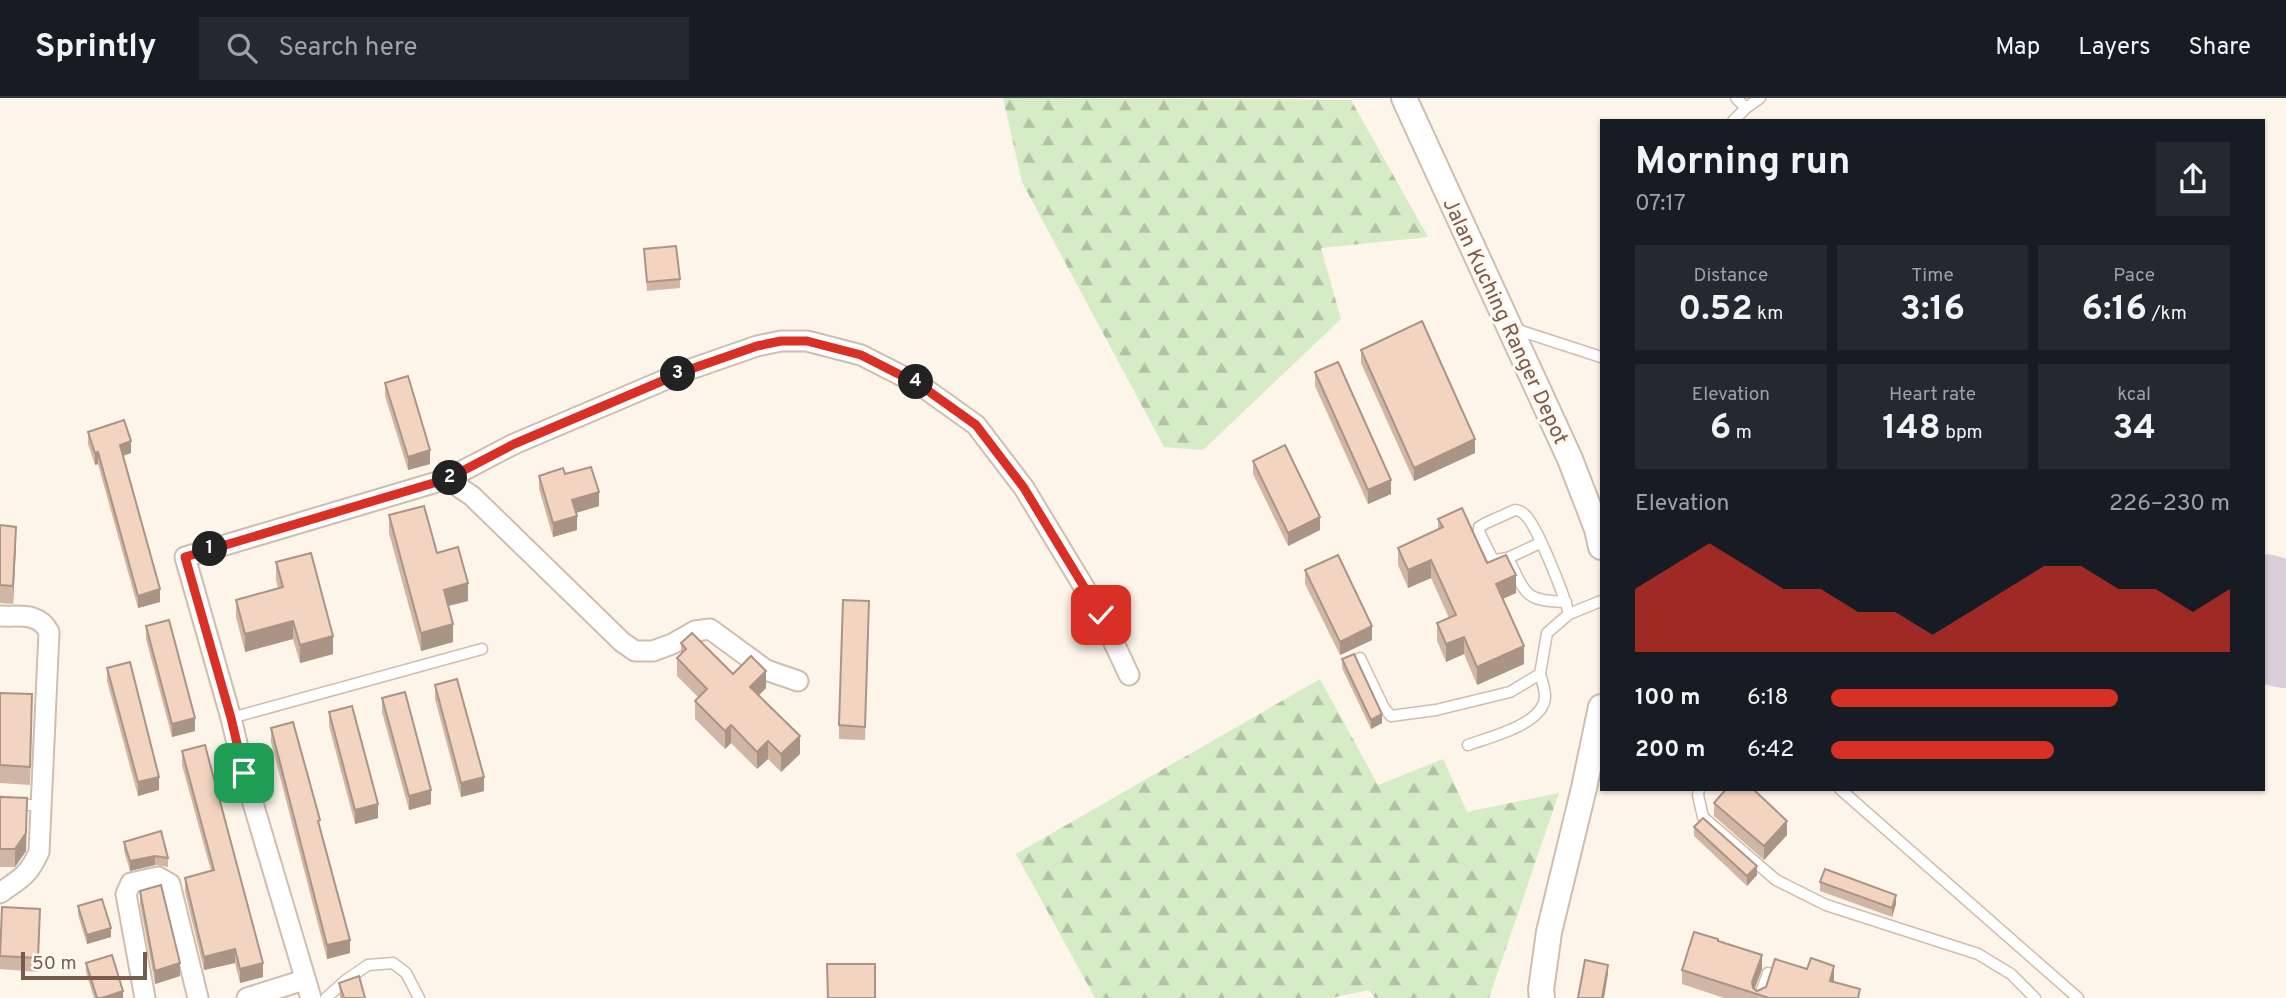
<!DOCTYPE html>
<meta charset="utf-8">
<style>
:root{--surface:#171b24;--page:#242831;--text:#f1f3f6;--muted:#9ea1a6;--line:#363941;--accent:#d93025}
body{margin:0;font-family:Overpass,sans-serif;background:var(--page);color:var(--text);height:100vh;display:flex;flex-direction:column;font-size:26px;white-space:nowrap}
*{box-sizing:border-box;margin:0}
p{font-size:23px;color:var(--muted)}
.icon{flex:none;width:38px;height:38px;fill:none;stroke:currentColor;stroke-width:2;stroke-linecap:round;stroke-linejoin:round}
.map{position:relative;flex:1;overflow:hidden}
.details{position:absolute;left:1600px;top:21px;width:665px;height:672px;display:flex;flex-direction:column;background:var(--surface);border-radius:0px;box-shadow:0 2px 5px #0004}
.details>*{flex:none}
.scale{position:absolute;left:21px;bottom:18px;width:126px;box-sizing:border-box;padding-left:7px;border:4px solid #795b4b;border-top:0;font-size:19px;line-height:24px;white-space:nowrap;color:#795b4b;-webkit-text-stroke:5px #fff9f0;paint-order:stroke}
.pin{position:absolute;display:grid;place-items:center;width:60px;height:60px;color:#fff;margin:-30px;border-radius:14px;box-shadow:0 4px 10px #0006}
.km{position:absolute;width:35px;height:35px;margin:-18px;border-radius:50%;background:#222;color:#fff;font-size:19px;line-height:35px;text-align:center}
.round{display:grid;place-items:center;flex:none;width:74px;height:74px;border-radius:0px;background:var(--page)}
.head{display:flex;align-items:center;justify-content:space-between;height:119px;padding:0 35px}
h1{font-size:38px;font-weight:700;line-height:52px}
.metrics{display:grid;grid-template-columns:repeat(3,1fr);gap:10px;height:119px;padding:7px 35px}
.metrics div{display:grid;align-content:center;border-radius:0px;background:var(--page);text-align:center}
.metrics b{font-size:35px;font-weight:700}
.metrics small{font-size:19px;font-weight:400}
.metrics p{font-size:19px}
.chart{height:196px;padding:14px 35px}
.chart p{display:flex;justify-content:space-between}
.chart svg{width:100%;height:126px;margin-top:7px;fill:var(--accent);opacity:.7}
ul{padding:0 35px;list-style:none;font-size:23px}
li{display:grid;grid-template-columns:112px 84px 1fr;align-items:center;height:52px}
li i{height:18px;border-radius:9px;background:var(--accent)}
header{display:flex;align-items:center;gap:42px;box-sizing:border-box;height:98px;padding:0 35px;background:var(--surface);border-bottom:2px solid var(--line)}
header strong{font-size:33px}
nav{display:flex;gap:38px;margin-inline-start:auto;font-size:24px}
.search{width:490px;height:63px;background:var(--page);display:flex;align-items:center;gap:18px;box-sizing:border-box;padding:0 24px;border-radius:0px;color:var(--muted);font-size:26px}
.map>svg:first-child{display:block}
.forest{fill:url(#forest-firs)}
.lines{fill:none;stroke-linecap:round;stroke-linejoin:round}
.taxiway{stroke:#daced8;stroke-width:46}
.runway{stroke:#daced8;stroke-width:112}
.service-casing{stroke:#d0bdad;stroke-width:13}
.minor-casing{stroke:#d0bdad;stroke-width:23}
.tertiary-casing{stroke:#d0bdad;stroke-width:28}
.service{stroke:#fff;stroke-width:10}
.minor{stroke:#fff;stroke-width:19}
.tertiary{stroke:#fff;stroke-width:24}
.wall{fill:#d1b6a5}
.shaded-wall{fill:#aa9486}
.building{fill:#f3d4c0;stroke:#aa9486;stroke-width:2}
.route-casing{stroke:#fff;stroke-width:14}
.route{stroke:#d93025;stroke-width:9}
.labels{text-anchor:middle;stroke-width:6;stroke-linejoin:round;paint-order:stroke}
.street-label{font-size:21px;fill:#795b4b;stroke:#fff9f0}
</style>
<header>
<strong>Sprintly</strong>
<div class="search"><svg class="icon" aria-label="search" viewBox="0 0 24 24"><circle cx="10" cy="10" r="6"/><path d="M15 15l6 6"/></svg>Search here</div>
<nav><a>Map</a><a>Layers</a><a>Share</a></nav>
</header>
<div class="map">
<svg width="2286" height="900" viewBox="0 0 2286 900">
<defs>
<pattern id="forest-firs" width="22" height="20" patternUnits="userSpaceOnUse" patternTransform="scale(1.75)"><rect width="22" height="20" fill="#d5ecc6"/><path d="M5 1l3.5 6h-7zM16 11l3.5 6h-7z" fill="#b2c2a3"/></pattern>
</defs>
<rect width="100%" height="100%" fill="#fdf5e9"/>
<!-- forest -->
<g class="forest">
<polygon points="1003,0 1351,2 1428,139 1321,150 1341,221 1203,352 1164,349 1022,84"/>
<polygon points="1320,581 1378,687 1443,661 1467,714 1559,695 1489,900 1375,900 1369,892 1331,900 1095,900 1016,756"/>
</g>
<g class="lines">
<!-- taxiway -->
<polyline class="taxiway" points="2283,531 2286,533"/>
<!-- runway -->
<polyline class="runway" points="2263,512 2286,534"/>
<defs>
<g id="service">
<polyline points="1736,0 1746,10"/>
<polyline points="1733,23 1746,10 1760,0"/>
<polyline points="1515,231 1601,259"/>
<polyline points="1508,460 1540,445"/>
<path d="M1566,504c-42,-1 -40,-8 -58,-44l-13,2 -3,-2 -13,-26v-5l7,-4 29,-13c5,1 6,1 10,5 12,10 39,80 44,99"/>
<polyline points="1360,560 1384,610 1391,618 1436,612 1510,594 1540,576 1547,535 1569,516 1601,503"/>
<polyline points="231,620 482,551"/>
<path d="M1468,647c22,-8 77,-21 77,-49 0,-7 -3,-15 -5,-22"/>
<polyline points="1699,691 1698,697 1703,719 1776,782 1826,807 1978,856 2011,876 2035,900"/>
<polyline points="1840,691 2078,900"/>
<polyline points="0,704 40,708"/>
<polyline points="326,900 346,882 368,867 393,865 406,875 419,900"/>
<polyline points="1759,900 1768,875"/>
</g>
<g id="minor">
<polyline points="447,381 514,346 688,272 757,248 781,243 807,243 861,257 920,287 976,327 1024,390 1101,517 1129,577"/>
<path d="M0,518c20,1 39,-4 49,16l-10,220c-11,24 -18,26 -39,41"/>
<polyline points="145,900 126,796 131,785 158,779 170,786 198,900"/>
<polyline points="247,900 304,882"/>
<polyline points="311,900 244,675 231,620 185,459 447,381 472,398 622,544 635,553 653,553 672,546 695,533 710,531 766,572 798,583"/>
</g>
<g id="tertiary">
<polyline points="1404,0 1570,361 1597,431 1601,449"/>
<polyline points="1542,900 1541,892 1549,834 1584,690 1601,609"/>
</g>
</defs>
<!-- service casing -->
<use href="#service" class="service-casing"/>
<!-- minor casing -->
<use href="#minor" class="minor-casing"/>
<!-- tertiary casing -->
<use href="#tertiary" class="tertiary-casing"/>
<!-- service -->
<use href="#service" class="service"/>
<!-- minor -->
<use href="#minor" class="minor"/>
<!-- tertiary -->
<use href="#tertiary" class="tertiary"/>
</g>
<!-- wall -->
<g class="wall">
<polygon points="644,151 680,181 680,190 647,193"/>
<polygon points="1361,252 1475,355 1414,383 1361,265"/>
<polygon points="1315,274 1391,396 1368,406 1315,288"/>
<polygon points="385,285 430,366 408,372 385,298"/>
<polygon points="88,334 131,355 123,358 160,504 138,510 98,366 95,367 88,346"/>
<polygon points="1253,363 1320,432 1288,448 1253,376"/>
<polygon points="565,376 599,408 576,415 577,432 553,439 539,391 539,378"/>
<polygon points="389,417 437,455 468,503 448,508 453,544 421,553 389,435"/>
<polygon points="1438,421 1487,465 1516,495 1502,501 1524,566 1477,587 1464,556 1446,564 1437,543 1437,525 1449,520 1431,480 1408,490 1398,467 1398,450 1438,431"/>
<polygon points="0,427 16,446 13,506 0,505"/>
<polygon points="276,464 333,556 300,565 293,541 245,554 236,519 236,502 278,490 276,482"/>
<polygon points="1305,472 1372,542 1340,557 1305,486"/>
<polygon points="869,517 865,642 839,641 839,627"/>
<polygon points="146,528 195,633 172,639 146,541"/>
<polygon points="681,545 733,576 766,590 759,597 800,656 781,674 768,661 757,671 731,645 725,651 695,621 695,603 699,600 677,578 677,560 681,556"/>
<polygon points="1342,561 1382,625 1371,631 1342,570"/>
<polygon points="107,570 159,692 138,698 107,583"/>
<polygon points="435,587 484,693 461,699 435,601"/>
<polygon points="0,595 32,614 30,687 0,685"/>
<polygon points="382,600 431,706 409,712 382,614"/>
<polygon points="329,614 378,720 355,726 329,628"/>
<polygon points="271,630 320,729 350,855 327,861 271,644"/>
<polygon points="182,653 263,879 240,885 235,865 204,872 185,794 185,780 211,773 182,667"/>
<polygon points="0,699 27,718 26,753 15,769 0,769"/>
<polygon points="1714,705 1787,737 1764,762 1714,718"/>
<polygon points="1694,729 1757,777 1747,788 1694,738"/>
<polygon points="124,744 168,760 168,769 155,767 130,773 124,753"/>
<polygon points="1820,784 1896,806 1892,819 1820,793"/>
<polygon points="140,793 180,878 155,886 140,806"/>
<polygon points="78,808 111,839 87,846 78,817"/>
<polygon points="40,824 38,874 0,871 0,842"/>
<polygon points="1718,844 1762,871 1754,891 1757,893 1834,882 1834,884 1860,900 1724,900 1682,886 1682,872"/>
<polygon points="86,865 123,900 94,900 86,874"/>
<polygon points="339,885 365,900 340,900"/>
</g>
<!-- shaded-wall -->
<g class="shaded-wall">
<polygon points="1475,341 1475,355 1414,383 1414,370"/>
<polygon points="131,343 131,355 120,359 120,347"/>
<polygon points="430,352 430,366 408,372 408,359"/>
<polygon points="98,354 98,366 95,367 95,355"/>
<polygon points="1391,382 1391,396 1368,406 1368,392"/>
<polygon points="599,394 599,408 572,416 572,402"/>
<polygon points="577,418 577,432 553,439 553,425"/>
<polygon points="1320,419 1320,432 1288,448 1288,435"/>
<polygon points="16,429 16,446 13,506 13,488"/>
<polygon points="1431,462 1431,480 1408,490 1408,472"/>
<polygon points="1516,477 1516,495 1496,504 1496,486"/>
<polygon points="468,485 468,503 444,509 444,492"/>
<polygon points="160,491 160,504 138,510 138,498"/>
<polygon points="293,523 293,541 245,554 245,536"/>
<polygon points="453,526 453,544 421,553 421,535"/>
<polygon points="1372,528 1372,542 1340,557 1340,544"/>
<polygon points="333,538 333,556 300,565 300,547"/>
<polygon points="1464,539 1464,556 1446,564 1446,546"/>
<polygon points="1524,548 1524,566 1477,587 1477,569"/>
<polygon points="766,573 766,590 750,606 750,589"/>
<polygon points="1382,616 1382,625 1371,631 1371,622"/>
<polygon points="195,620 195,633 172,639 172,626"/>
<polygon points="731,627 731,645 725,651 725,633"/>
<polygon points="800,638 800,656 781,674 781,656"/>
<polygon points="768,643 768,661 757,671 757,654"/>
<polygon points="159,679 159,692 138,698 138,684"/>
<polygon points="484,679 484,693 461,699 461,685"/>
<polygon points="431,692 431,706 409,712 409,698"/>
<polygon points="27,700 26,753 15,769 15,751"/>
<polygon points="378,706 378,720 355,726 355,712"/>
<polygon points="1787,723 1787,737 1764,762 1764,748"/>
<polygon points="155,758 155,767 130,773 130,763"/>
<polygon points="1757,768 1757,777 1747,788 1747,778"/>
<polygon points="1896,797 1896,806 1892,819 1892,810"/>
<polygon points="111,830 111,839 87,846 87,837"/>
<polygon points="350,842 350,855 327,861 327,847"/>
<polygon points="235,851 235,865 204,872 204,859"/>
<polygon points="1762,857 1762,871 1753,895 1752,884"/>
<polygon points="180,865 180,878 155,886 155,873"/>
<polygon points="263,865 263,879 240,885 240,871"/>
<polygon points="1608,867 1608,876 1604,900 1602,900"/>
<polygon points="1834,868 1834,882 1830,897 1830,883"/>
<polygon points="123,893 123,900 102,900"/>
</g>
<!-- building -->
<g class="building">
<polygon points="676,148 680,181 647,184 644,151"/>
<polygon points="1422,223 1475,341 1414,370 1361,252"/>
<polygon points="1338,264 1391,382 1368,392 1315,274"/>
<polygon points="408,278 430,352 408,359 385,285"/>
<polygon points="124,322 131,343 120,347 160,491 138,498 98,354 95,355 88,334"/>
<polygon points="1285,347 1320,419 1288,435 1253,363"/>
<polygon points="591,369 599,394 572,402 577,418 553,425 539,378 563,370 565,376"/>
<polygon points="424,408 437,455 458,449 468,485 444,492 453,526 421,535 389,417"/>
<polygon points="1462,410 1487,465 1506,457 1516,477 1496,486 1524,548 1477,569 1464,539 1446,546 1437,525 1456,517 1431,462 1408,472 1398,450 1443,429 1438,421"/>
<polygon points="0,427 16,429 13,488 0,487"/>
<polygon points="311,455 333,538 300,547 293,523 245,536 236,502 283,489 276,464"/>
<polygon points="1338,457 1372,528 1340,544 1305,472"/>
<polygon points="843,502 869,503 865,629 839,627"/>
<polygon points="169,522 195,620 172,626 146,528"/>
<polygon points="692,535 733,576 751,558 766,573 750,589 800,638 781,656 768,643 757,654 731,627 725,633 695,603 707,591 677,560 686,551 681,545"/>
<polygon points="1354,556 1382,616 1371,622 1342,561"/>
<polygon points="130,564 159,679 138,684 107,570"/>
<polygon points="457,581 484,679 461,685 435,587"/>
<polygon points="405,594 431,692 409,698 382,600"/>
<polygon points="0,595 32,596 30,669 0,667"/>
<polygon points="352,608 378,706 355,712 329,614"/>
<polygon points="293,624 320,722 318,723 350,842 327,847 271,630"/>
<polygon points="205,647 263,865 240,871 235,851 204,859 185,780 214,772 182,653"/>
<polygon points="1726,691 1753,691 1787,723 1764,748 1714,705"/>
<polygon points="0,699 27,700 26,735 15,751 0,751"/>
<polygon points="1703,720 1757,768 1747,778 1694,729"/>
<polygon points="161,733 168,760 155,758 130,763 124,744"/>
<polygon points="1825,771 1896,797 1892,810 1820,784"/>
<polygon points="161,787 180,865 155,873 140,793"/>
<polygon points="102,801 111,830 87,837 78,808"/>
<polygon points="2,809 40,811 38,860 0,858"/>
<polygon points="1694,834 1718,841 1718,843 1762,857 1752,884 1753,890 1757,893 1766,889 1775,861 1807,871 1811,860 1834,868 1830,883 1860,891 1858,900 1769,900 1682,872"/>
<polygon points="112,857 123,893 102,900 97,900 86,865"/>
<polygon points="1585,862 1608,867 1602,900 1578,900"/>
<polygon points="827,866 875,866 875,900 828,900"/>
<polygon points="359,878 365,900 344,900 339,885"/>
</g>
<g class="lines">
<defs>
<polyline id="route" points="244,675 231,620 185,459 447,381 514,346 688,272 757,248 781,243 807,243 861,257 920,287 976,327 1024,390 1101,517"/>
</defs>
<!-- route casing -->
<use href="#route" class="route-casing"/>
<!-- route -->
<use href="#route" class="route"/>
</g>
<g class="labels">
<!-- street labels -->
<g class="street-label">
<text transform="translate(1506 223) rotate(65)" y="7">Jalan Kuching Ranger Depot</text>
</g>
</g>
</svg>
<div class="scale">50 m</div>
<div class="pin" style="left:244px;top:675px;background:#1e9e55"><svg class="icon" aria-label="arrive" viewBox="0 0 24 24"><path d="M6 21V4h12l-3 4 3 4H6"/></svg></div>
<div class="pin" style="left:1101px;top:517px;background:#d93025"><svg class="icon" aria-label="check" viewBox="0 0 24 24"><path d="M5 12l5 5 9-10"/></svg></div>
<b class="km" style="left:210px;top:451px">1</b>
<b class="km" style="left:450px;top:380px">2</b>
<b class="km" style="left:678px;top:276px">3</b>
<b class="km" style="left:916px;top:284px">4</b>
<section class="details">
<div class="head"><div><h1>Morning run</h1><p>07:17</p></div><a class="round"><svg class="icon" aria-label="share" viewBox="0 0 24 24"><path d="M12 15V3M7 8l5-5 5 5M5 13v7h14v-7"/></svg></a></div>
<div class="metrics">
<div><p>Distance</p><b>0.52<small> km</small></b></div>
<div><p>Time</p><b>3:16</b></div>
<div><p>Pace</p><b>6:16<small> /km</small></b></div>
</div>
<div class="metrics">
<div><p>Elevation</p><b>6<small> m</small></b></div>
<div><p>Heart rate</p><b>148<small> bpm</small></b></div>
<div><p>kcal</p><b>34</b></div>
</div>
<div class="chart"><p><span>Elevation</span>226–230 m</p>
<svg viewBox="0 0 160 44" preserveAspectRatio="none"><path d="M0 44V22L10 14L20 6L30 14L40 22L50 22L60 30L70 30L80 38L90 30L100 22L110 14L120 14L130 22L140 22L150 30L160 22V44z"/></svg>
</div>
<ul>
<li><b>100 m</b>6:18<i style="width:72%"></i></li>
<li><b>200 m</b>6:42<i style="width:56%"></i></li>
</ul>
</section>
</div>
